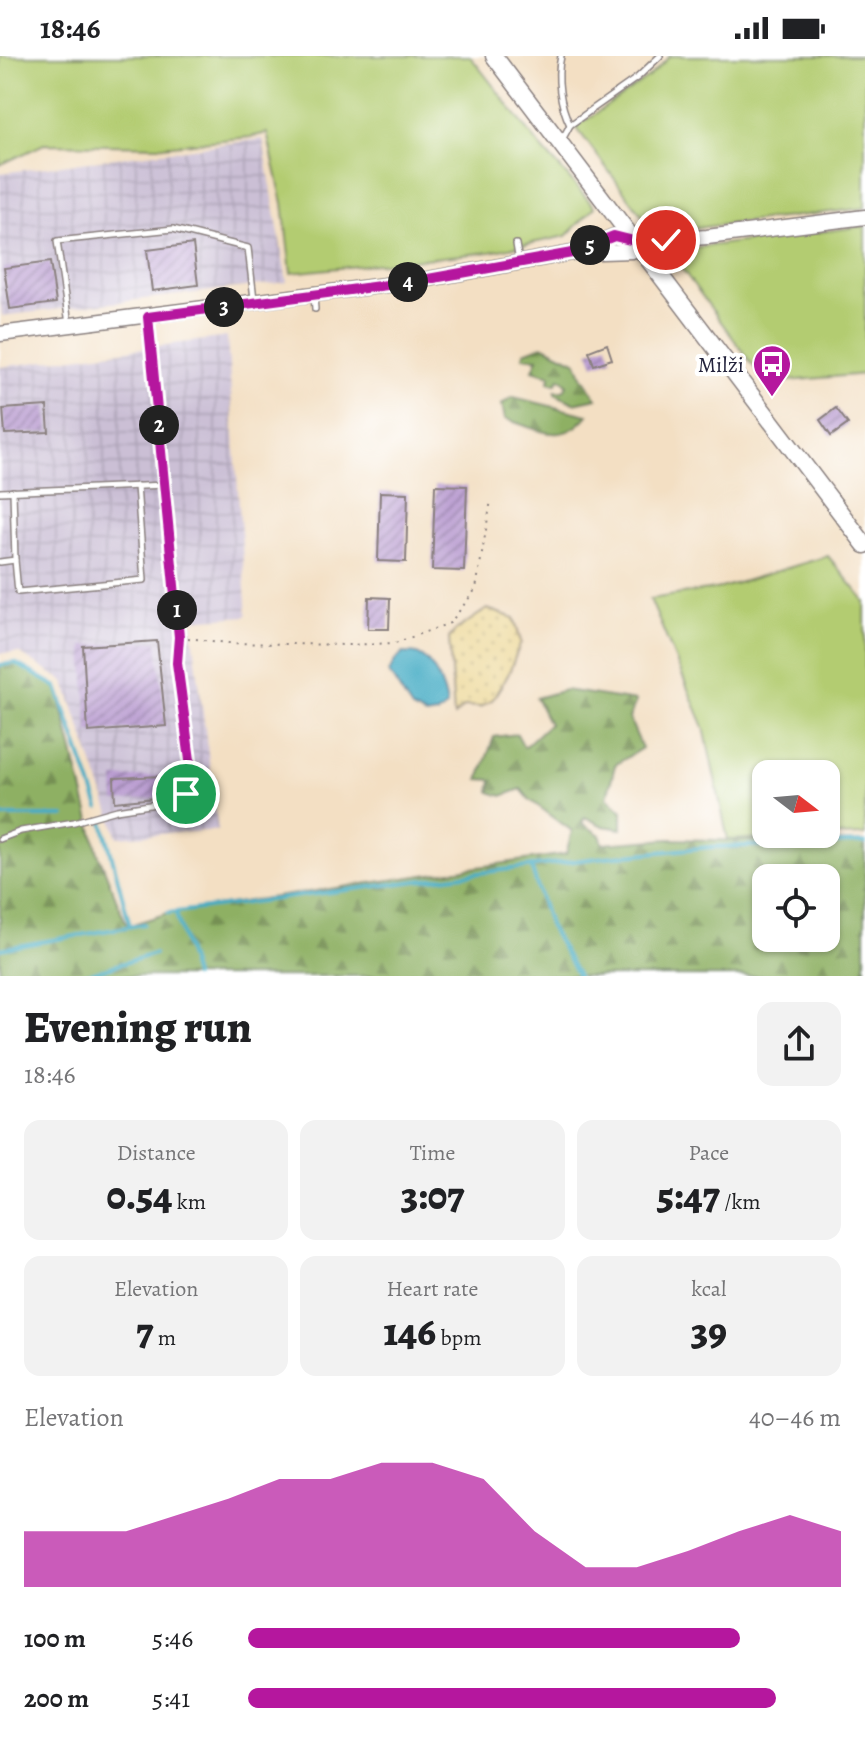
<!DOCTYPE html>
<meta charset="utf-8">
<style>
:root{--surface:#fff;--page:#f2f2f2;--text:#202124;--muted:#757577;--accent:#b5179e}
body{margin:0;font-family:Alegreya,serif;background:var(--page);color:var(--text);height:100vh;display:flex;flex-direction:column;font-size:30px;white-space:nowrap}
*{box-sizing:border-box;margin:0}
p{font-size:26px;color:var(--muted)}
.icon{flex:none;width:44px;height:44px;fill:none;stroke:currentColor;stroke-width:2;stroke-linecap:round;stroke-linejoin:round}
.map{position:relative;height:920px;overflow:hidden}
.panel{display:flex;flex-direction:column;background:var(--surface);flex:1}
.panel>*{flex:none}
.needle{width:52px;rotate:106deg}
.fabs{position:absolute;left:752px;top:704px;display:grid;gap:16px}
.fabs a{display:grid;place-items:center;width:88px;height:88px;border-radius:16px;background:var(--surface);box-shadow:0 2px 6px #0004;font-size:40px}
.pin{position:absolute;display:grid;place-items:center;width:68px;height:68px;color:#fff;margin:-34px;border:4px solid #fff;border-radius:50%;box-shadow:0 2px 8px #0007}
.km{position:absolute;width:40px;height:40px;margin:-20px;border-radius:50%;background:#222;color:#fff;font-size:22px;line-height:40px;text-align:center}
.round{display:grid;place-items:center;flex:none;width:84px;height:84px;border-radius:16px;background:var(--page)}
.headline{display:flex;align-items:center;justify-content:space-between;height:136px;padding:0 24px}
h1{font-size:44px;font-weight:800;line-height:60px}
.stats{display:grid;grid-template-columns:repeat(3,1fr);gap:12px;height:136px;padding:8px 24px}
.stats div{display:grid;align-content:center;border-radius:16px;background:var(--page);text-align:center}
.stats b{font-size:40px;font-weight:800}
.stats small{font-size:22px;font-weight:400}
.stats p{font-size:22px}
.chart{height:224px;padding:16px 24px}
.chart p{display:flex;justify-content:space-between}
.chart svg{width:100%;height:144px;margin-top:8px;fill:var(--accent);opacity:.7}
ul{padding:0 24px;list-style:none;font-size:26px}
li{display:grid;grid-template-columns:128px 96px 1fr;align-items:center;height:60px}
li i{height:20px;border-radius:10px;background:var(--accent)}
.status{display:flex;justify-content:space-between;align-items:center;height:56px;padding:0 40px;background:var(--surface);direction:ltr}
.status svg{height:22px;fill:currentColor}
.map>svg:first-child{display:block}
.industrial{fill:url(#industrial-grid)}
.green{fill:#b3cc71;stroke:#6a7756;stroke-width:2;fill-rule:evenodd}
.forest{fill:url(#forest-firs);stroke:#58694f;stroke-width:2;fill-rule:evenodd}
.sand{fill:url(#sand-dots);stroke:#887e6c;stroke-width:2}
.water{fill:#44acc4;stroke:#336780;stroke-width:2}
.lines{fill:none;stroke-linecap:round;stroke-linejoin:round}
.stream{stroke:#44acc4;stroke-width:4}
.building{fill:url(#building-hatch)}
.service-casing{stroke:#8a807f;stroke-width:8}
.tertiary-casing{stroke:#8a807f;stroke-width:17}
.secondary-casing{stroke:#8a807f;stroke-width:19}
.path{stroke:#8a807f;stroke-width:2;stroke-dasharray:2 6;stroke-linecap:butt}
.service{stroke:#fff;stroke-width:5}
.tertiary{stroke:#fff;stroke-width:14}
.secondary{stroke:#fff;stroke-width:16}
.route-casing{stroke:#fff;stroke-width:16}
.route{stroke:#b5179e;stroke-width:10}
.labels{text-anchor:middle;stroke-width:8;stroke-linejoin:round;paint-order:stroke}
.poi-label{font-size:22px;fill:#22223b;stroke:#fff;text-anchor:end}
</style>
<div class="status"><b>18:46</b><svg viewBox="0 0 49 12"><path d="M0 12V9h3v3zM5 12V6h3v6zM10 12V3h3v9zM15 12V0h3v12zM26 1h20v11H26zM47 4h2v5h-2z"/></svg></div>
<div class="map">
<svg width="865" height="920" viewBox="0 0 865 920">
<defs>
<pattern id="industrial-grid" width="8" height="8" patternUnits="userSpaceOnUse" patternTransform="scale(2)"><rect width="8" height="8" fill="#cbbfd5"/><path d="M0 4h8M4 0v8" fill="none" stroke="#aea4b8"/></pattern>
<pattern id="forest-firs" width="22" height="20" patternUnits="userSpaceOnUse" patternTransform="scale(2)"><rect width="22" height="20" fill="#8eb063"/><path d="M5 1l3.5 6h-7zM16 11l3.5 6h-7z" fill="#748f53"/></pattern>
<pattern id="sand-dots" width="8" height="8" patternUnits="userSpaceOnUse" patternTransform="scale(2)"><rect width="8" height="8" fill="#eeda9e"/><path d="M2 2h.1M6 6h.1" fill="none" stroke="#ccbb89" stroke-width="1.8" stroke-linecap="round"/></pattern>
<pattern id="building-hatch" width="6" height="6" patternUnits="userSpaceOnUse" patternTransform="scale(2)"><rect width="6" height="6" fill="#b799cf"/><path d="M-1 1l2-2M0 6l6-6M5 7l2-2" fill="none" stroke="#947ca9"/></pattern>
</defs>
<rect width="100%" height="100%" fill="#fff"/>
<filter id="ink" filterUnits="userSpaceOnUse"><feTurbulence type="fractalNoise" baseFrequency=".0125" numOctaves="2"/><feDisplacementMap in="SourceGraphic" scale="16" xChannelSelector="R" yChannelSelector="G"/><feConvolveMatrix kernelMatrix="1 2 1 2 8 2 1 2 1" color-interpolation-filters="sRGB"/></filter>
<filter id="wash" filterUnits="userSpaceOnUse"><feTurbulence type="fractalNoise" baseFrequency=".006" numOctaves="4" result="noise"/><feDisplacementMap in="SourceGraphic" scale="32" xChannelSelector="R" yChannelSelector="G"/><feGaussianBlur stdDeviation="1.8" result="paint"/><feColorMatrix in="noise" values="0 0 0 0 0 0 0 0 0 0 0 0 0 0 0 0 0 1.4 0 .05"/><feComposite in="paint" operator="in"/></filter>
<g filter="url(#wash)">
<rect width="100%" height="100%" fill="#f3dfc3"/>
<!-- industrial -->
<g class="industrial">
<polygon points="263,83 287,226 2,260 0,243 0,117"/>
<polygon points="227,281 247,560 191,564 218,774 118,781 65,626 19,597 0,597 0,311"/>
</g>
<!-- green -->
<g class="green">
<polygon points="0,0 470,0 541,91 595,151 566,180 490,196 291,217 283,147 267,77 251,81 162,90 44,88 0,109"/>
<polygon points="670,0 865,0 865,152 696,172 652,173 576,71 650,20"/>
<polygon points="865,170 865,318 766,327 669,195"/>
<path d="M828,500l37,45v234l-137,5 -24,-113 -54,-128 71,-11zM826,718v60h-60v-60z"/>
</g>
<!-- forest -->
<g class="forest">
<polygon points="542,289 577,306 582,320 597,342 574,347 555,338 555,335 563,335 567,329 563,324 559,323 556,328 549,326 550,319 533,314 538,302 523,301 524,296"/>
<path d="M513,341l75,18c-26,33 -51,13 -83,4l-3,-15z"/>
<path d="M15,607l42,24 41,166 29,73 41,-13 398,-59 6,-23 -42,-31 -9,-11 -19,7 -12,-4 2,-12 -13,-1 15,-42 23,-3 7,13 25,-23 -13,-26 29,-8 71,11 -7,17 13,30 -27,17 -8,32 15,14v18l-19,-3 -18,-9 -3,6 18,12 3,9 66,-5 196,4v133h-865v-311zM766,822h60v60h-60z"/>
</g>
<!-- sand -->
<polygon class="sand" points="487,553 514,562 521,586 508,619 492,644 480,651 465,650 454,660 449,582 456,574"/>
<!-- water -->
<path class="water" d="M403,597c4,0 9,0 14,1 17,6 28,36 30,52l-10,8 -12,2 -13,-7 -23,-36 5,-11z"/>
<g class="lines">
<!-- stream -->
<g class="stream">
<polyline points="0,609 15,607 57,631 99,752"/>
<polyline points="0,760 64,760"/>
<polyline points="103,766 130,870"/>
<polyline points="531,810 549,869 578,920"/>
<polyline points="168,857 605,801 711,791 865,787"/>
<polyline points="176,857 194,920"/>
<polyline points="0,893 144,868"/>
<polyline points="80,920 154,898"/>
</g>
</g>
<g id="blocks">
<!-- building -->
<g class="building">
<polygon points="193,188 198,229 152,235 147,194"/>
<polygon points="50,206 56,247 10,253 4,212"/>
<polygon points="607,288 612,303 594,309 589,295"/>
<polygon points="47,350 49,376 5,378 3,353"/>
<polygon points="836,352 848,368 831,380 820,364"/>
<polygon points="435,429 467,430 464,515 432,514"/>
<polygon points="380,436 408,437 406,506 378,505"/>
<polygon points="369,541 390,542 389,573 368,573"/>
<polygon points="157,585 166,670 88,676 83,590"/>
<polygon points="164,720 165,741 115,746 114,722"/>
</g>
</g>
</g>
<g filter="url(#ink)">
<use href="#blocks" fill-opacity="0" stroke="#8a807f" stroke-width="2"/>
<g class="lines">
<defs>
<g id="service">
<path d="M561,0c-5,22 -1,49 9,69"/>
<polyline points="562,84 570,69 638,21 660,0"/>
<polyline points="516,188 519,206"/>
<polyline points="314,240 315,253"/>
<polyline points="69,268 57,185 173,173 248,192 254,243"/>
<polyline points="0,436 166,429"/>
<polyline points="15,504 18,536 144,524 137,430"/>
<polyline points="0,506 15,504 13,435"/>
<polyline points="0,783 21,775 74,766 117,754 169,746 186,738 192,719 177,607 179,581 148,263"/>
</g>
<g id="tertiary">
<polyline points="575,196 614,180 638,186 707,181 865,161"/>
<polyline points="0,278 417,225 572,197 632,195 638,186"/>
</g>
<polyline id="secondary" points="494,0 865,489"/>
</defs>
<!-- service casing -->
<use href="#service" class="service-casing"/>
<!-- tertiary casing -->
<use href="#tertiary" class="tertiary-casing"/>
<!-- secondary casing -->
<use href="#secondary" class="secondary-casing"/>
<!-- path -->
<polyline class="path" points="188,582 228,587 349,589 395,587 450,567 476,533 491,444"/>
<!-- service -->
<use href="#service" class="service"/>
<!-- tertiary -->
<use href="#tertiary" class="tertiary"/>
<!-- secondary -->
<use href="#secondary" class="secondary"/>
</g>
</g>
<g class="lines" filter="url(#ink)">
<defs>
<polyline id="route" points="186,738 192,719 177,607 179,581 148,261 417,225 572,197 614,180 638,186 666,184"/>
</defs>
<!-- route casing -->
<use href="#route" class="route-casing"/>
<!-- route -->
<use href="#route" class="route"/>
</g>
<!-- icons -->
<defs>
<symbol id="bus-pin" viewBox="-11 -11 22 30"><path d="M0 17L-7.5 6A9.5 9.5 0 1 1 7.5 6Z" fill="#b5179e" stroke="#fff"/><path d="M-5-6H5V4H4V6H2V4H-2V6H-4V4H-5ZM-3.5-4V0h7V-4ZM-3.5 1.2v1.5H-2V1.2ZM2 1.2v1.5H3.5V1.2Z" fill="#fff"/></symbol>
</defs>
<g fill-rule="evenodd">
<use href="#bus-pin" x="750" y="286" width="44" height="60"/>
</g>
<g class="labels">
<!-- poi labels -->
<g class="poi-label">
<text x="744" y="316">Milži</text>
</g>
</g>
</svg>
<div class="fabs">
<a><svg class="needle" viewBox="-14 -14 28 28"><path d="M0-13l5 13h-10z" fill="#e53935"/><path d="M0 13l5-13h-10z" fill="#757577"/></svg></a>
<a><svg class="icon" aria-label="locate" viewBox="0 0 24 24"><circle cx="12" cy="12" r="6"/><path d="M12 2v4M12 18v4M2 12h4M18 12h4"/></svg></a>
</div>
<div class="pin" style="left:186px;top:738px;background:#1e9e55"><svg class="icon" aria-label="arrive" viewBox="0 0 24 24"><path d="M6 21V4h12l-3 4 3 4H6"/></svg></div>
<div class="pin" style="left:666px;top:184px;background:#d93025"><svg class="icon" aria-label="check" viewBox="0 0 24 24"><path d="M5 12l5 5 9-10"/></svg></div>
<b class="km" style="left:177px;top:554px">1</b>
<b class="km" style="left:159px;top:369px">2</b>
<b class="km" style="left:224px;top:251px">3</b>
<b class="km" style="left:408px;top:226px">4</b>
<b class="km" style="left:590px;top:189px">5</b>
</div>
<section class="panel">
<div class="headline"><div><h1>Evening run</h1><p>18:46</p></div><a class="round"><svg class="icon" aria-label="share" viewBox="0 0 24 24"><path d="M12 15V3M7 8l5-5 5 5M5 13v7h14v-7"/></svg></a></div>
<div class="stats">
<div><p>Distance</p><b>0.54<small> km</small></b></div>
<div><p>Time</p><b>3:07</b></div>
<div><p>Pace</p><b>5:47<small> /km</small></b></div>
</div>
<div class="stats">
<div><p>Elevation</p><b>7<small> m</small></b></div>
<div><p>Heart rate</p><b>146<small> bpm</small></b></div>
<div><p>kcal</p><b>39</b></div>
</div>
<div class="chart"><p><span>Elevation</span>40–46 m</p>
<svg viewBox="0 0 160 44" preserveAspectRatio="none"><path d="M0 44V27L10 27L20 27L30 22L40 17L50 11L60 11L70 6L80 6L90 11L100 27L110 38L120 38L130 33L140 27L150 22L160 27V44z"/></svg>
</div>
<ul>
<li><b>100 m</b>5:46<i style="width:83%"></i></li>
<li><b>200 m</b>5:41<i style="width:89%"></i></li>
</ul>
</section>
